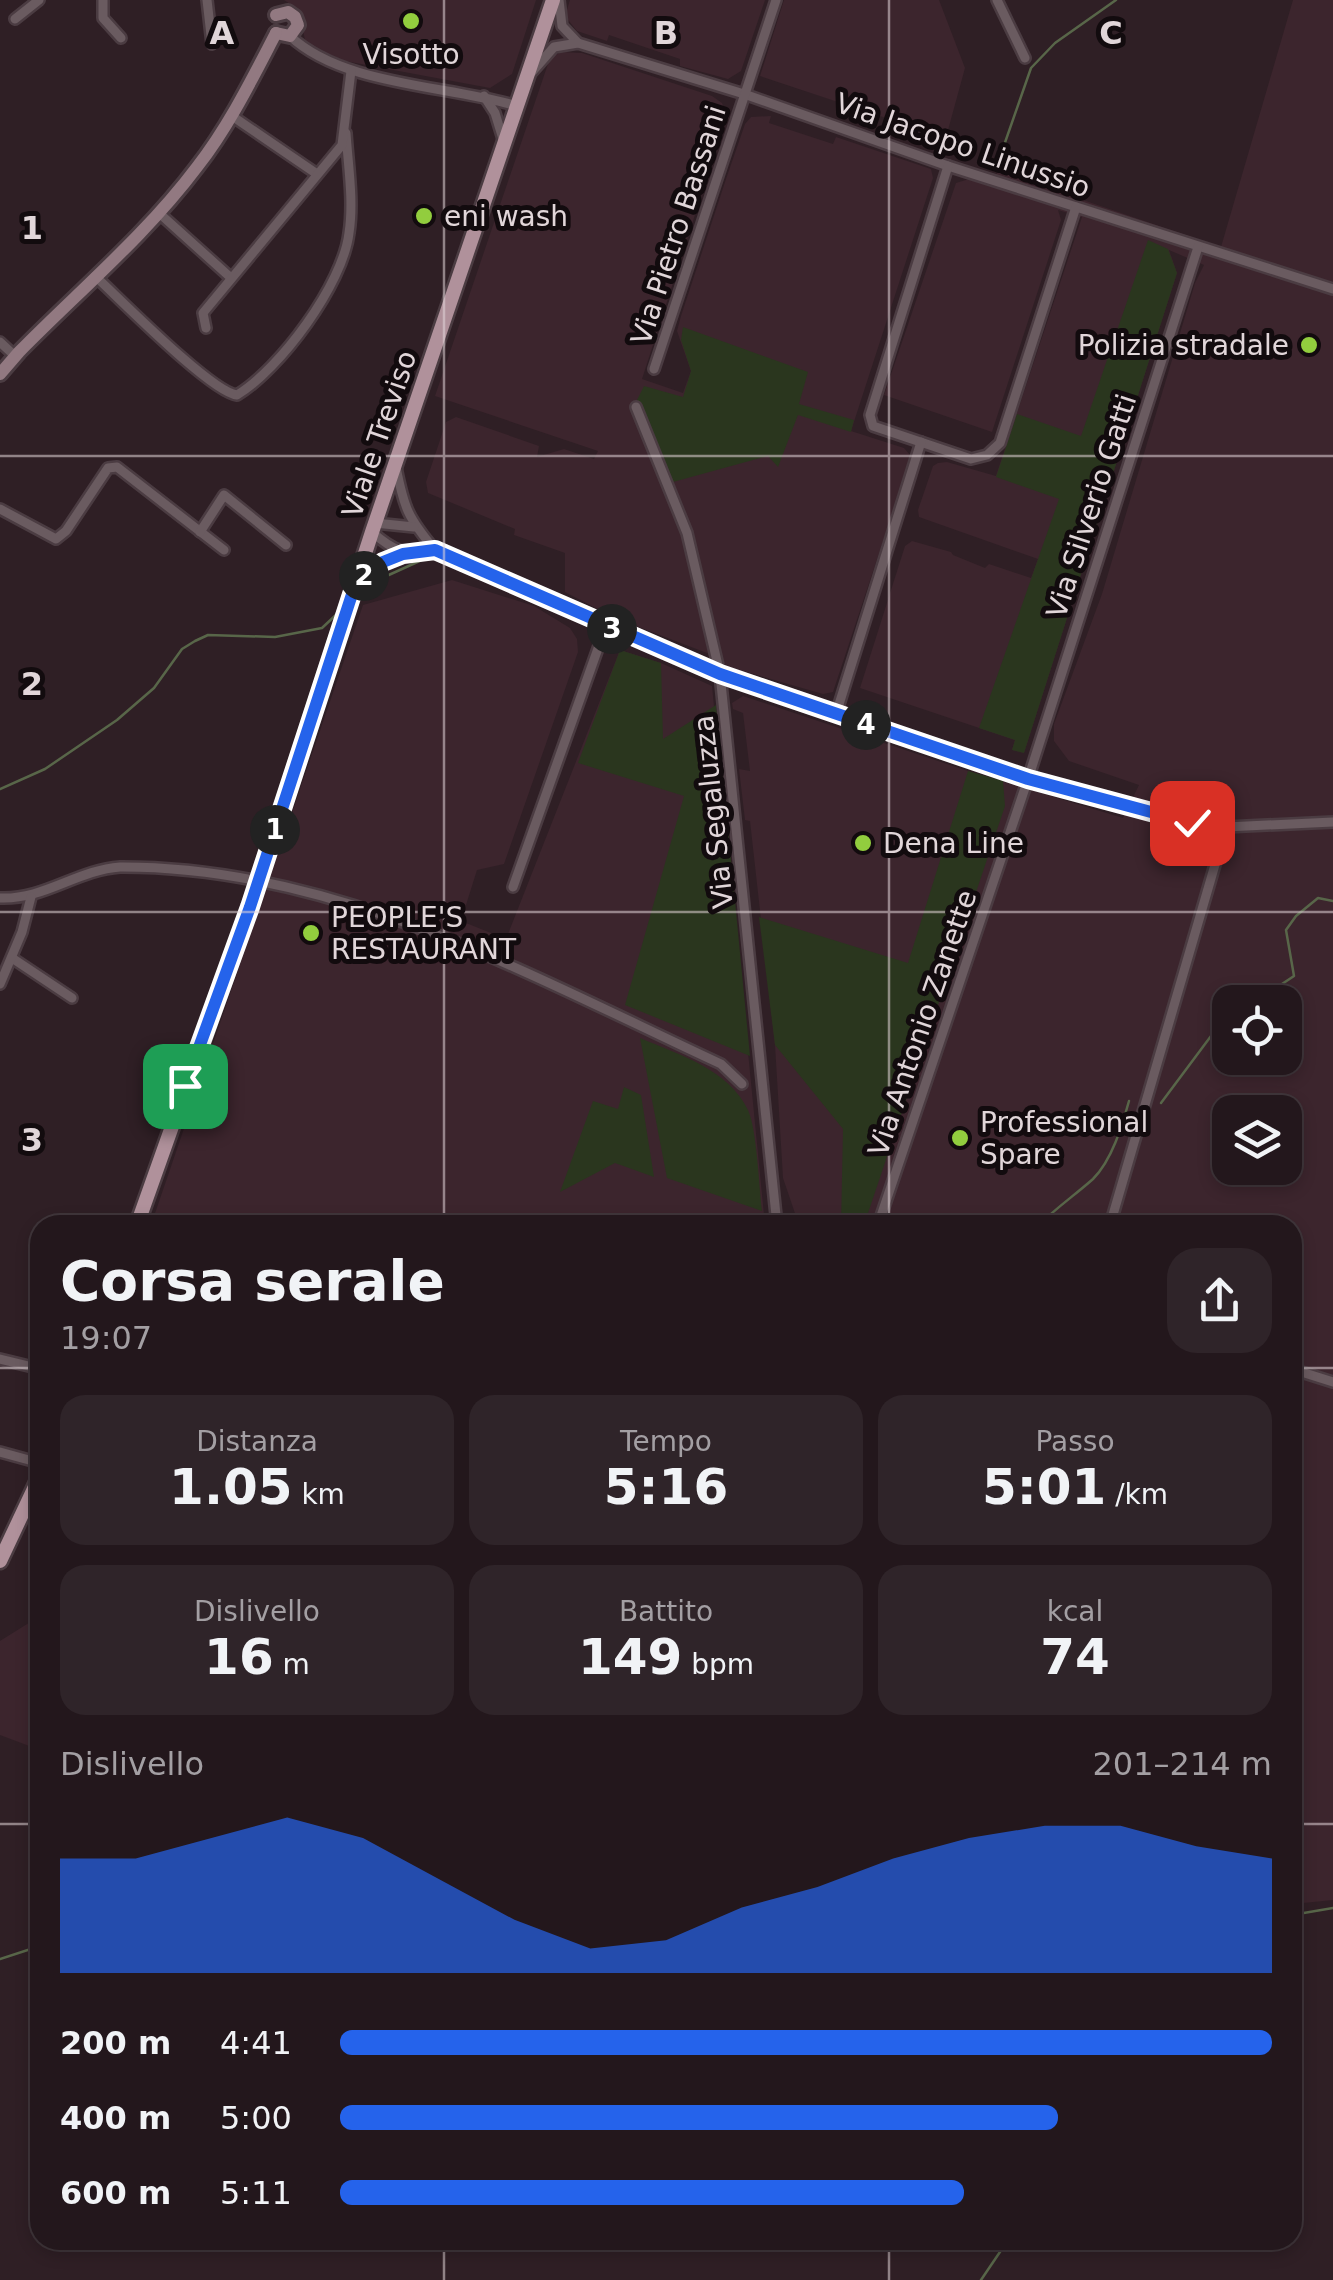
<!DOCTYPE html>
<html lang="it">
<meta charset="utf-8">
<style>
:root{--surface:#23171c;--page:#2f2429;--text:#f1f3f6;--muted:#a39fa3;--line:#40363b;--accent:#2563eb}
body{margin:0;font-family:"DejaVu Sans",sans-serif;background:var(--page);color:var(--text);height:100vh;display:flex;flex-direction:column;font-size:38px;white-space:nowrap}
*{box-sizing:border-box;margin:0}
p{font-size:32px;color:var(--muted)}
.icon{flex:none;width:55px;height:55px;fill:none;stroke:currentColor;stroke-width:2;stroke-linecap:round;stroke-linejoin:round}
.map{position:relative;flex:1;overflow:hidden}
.details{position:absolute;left:30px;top:1215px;width:1272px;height:1035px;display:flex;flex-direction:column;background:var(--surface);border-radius:30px;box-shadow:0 5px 15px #0003,0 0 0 2px var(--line)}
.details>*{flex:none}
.buttons{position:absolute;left:1212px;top:985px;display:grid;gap:20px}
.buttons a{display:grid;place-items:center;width:90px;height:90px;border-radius:20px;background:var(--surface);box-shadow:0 5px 15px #0003,0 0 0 2px var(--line);font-size:50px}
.pin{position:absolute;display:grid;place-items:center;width:85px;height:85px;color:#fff;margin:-42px;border-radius:20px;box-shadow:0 5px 15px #0006}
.km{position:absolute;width:50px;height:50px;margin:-25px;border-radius:50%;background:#222;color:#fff;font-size:28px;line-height:50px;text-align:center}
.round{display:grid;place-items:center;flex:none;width:105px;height:105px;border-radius:30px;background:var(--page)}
.summary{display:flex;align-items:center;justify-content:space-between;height:170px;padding:0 30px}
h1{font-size:55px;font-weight:600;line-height:75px}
.stats{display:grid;grid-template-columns:repeat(3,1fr);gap:15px;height:170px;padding:10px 30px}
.stats div{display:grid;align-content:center;border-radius:25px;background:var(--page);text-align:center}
.stats b{font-size:50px;font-weight:600}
.stats small{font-size:28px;font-weight:400}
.stats p{font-size:28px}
.chart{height:280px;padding:20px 30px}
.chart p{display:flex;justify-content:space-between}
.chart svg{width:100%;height:180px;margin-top:10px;fill:var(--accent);opacity:.7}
ul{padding:0 30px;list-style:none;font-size:32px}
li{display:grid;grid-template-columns:160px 120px 1fr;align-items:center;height:75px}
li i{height:25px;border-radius:12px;background:var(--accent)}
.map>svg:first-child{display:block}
.built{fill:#3c252d;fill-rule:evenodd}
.green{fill:#2a361e}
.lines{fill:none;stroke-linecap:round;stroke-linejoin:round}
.stream{stroke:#586649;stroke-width:2.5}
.street-casing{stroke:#4b3c42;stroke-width:14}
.secondary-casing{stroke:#4b3c42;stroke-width:18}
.primary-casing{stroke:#4b3c42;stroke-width:19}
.street{stroke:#6a5b60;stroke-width:9}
.secondary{stroke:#927981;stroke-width:12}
.primary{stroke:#b0919b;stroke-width:14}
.route-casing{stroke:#fff;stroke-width:20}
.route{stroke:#2563eb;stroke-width:12}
.grid{fill:none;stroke:#e1d6d9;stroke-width:2.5;stroke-opacity:0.55}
.poi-dot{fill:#92cd3e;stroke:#120b0e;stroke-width:4}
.labels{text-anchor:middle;stroke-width:10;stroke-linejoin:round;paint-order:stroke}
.poi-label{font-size:28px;fill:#e1d6d9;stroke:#120b0e;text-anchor:start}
.street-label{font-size:28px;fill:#e1d6d9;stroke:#120b0e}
.grid-label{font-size:32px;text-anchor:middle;font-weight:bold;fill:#e1d6d9;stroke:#120b0e;stroke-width:10;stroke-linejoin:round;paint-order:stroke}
</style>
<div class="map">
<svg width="1333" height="2280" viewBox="0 0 1333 2280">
<rect width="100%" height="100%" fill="#2f1f25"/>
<!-- built -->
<g class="built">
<polygon points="284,0 536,0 512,74 490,88 345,61 306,44 298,9"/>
<polygon points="570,0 765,0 741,71 728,79 680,66 680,59 609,35 607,41 577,31 565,16"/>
<polygon points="784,0 939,0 965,68 942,152 940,136 760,76"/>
<path d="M1293,0h40v1900l-40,4 -1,-679h-493l-16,-47 -8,-133 -25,-224 -5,-1 -6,-51 11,2 -7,-58 -10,-4 -1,-6 11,-7 225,75 155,47 16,-33 -70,-24 -15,-20v-17l48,-130 93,-311 9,-18 -35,-15 8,23 -153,480 -12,-3 3,-10 -155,-52 45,-142 7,-5 39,11 2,3 32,13 4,-4 42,14 7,-19 -119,-42 -1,-7 15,-44 5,-3 9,-1 49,14 86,-259 -24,-7 3,10 -69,212 -108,-37 72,-212 13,-4 22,8 7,-16 223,76zM1230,1002h55v56h-55zM1230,1112h55v56h-55z"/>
<polygon points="561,52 582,53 712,96 722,103 725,110 723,128 642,379 683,393 691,371 677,331 681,316 726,179 745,124 751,117 771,116 769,123 833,144 836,137 931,169 933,178 851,431 904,448 910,455 909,463 833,692 823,694 729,667 707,653 615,618 565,592 565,553 514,535 515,529 428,493 426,482 446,422 456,417 539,446 537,457 564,449 594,459 598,451 435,396 550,58"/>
<polygon points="452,580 534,606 570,628 577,639 578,652 504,864 477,870 461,921 506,939 620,650 661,663 712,686 765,1225 151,1225 363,605"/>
<polygon points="40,1616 40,1750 0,1735 0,1641"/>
</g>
<!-- green -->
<g class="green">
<polygon points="1148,240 1168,249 1177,273 1024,753 1012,750 1015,740 979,728 1059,499 996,477 1017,414 1081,436"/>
<polygon points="683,327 808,372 799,404 854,420 851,432 798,415 778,467 768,456 673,482 637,400 644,386 683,397 691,371 681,340"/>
<polygon points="620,650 661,663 663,739 716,705 750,1056 625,1005 684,796 578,763"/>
<polygon points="968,771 1003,781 1005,806 864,1225 841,1225 843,1129 775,1045 759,917 908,963"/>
<path d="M640,1038c40,17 88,31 108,72 9,20 11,77 14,101l-95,-33z"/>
<polygon points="624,1087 641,1095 654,1177 615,1163 560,1192 593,1101 618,1109"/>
</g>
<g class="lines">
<!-- stream -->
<g class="stream">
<polyline points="1001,154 1031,68 1055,43 1116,0"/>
<polyline points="369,584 424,559"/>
<polyline points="0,789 45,769 117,720 154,688 182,649 195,641 208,635 275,637 322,628 339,612"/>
<polyline points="1255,1002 1294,976 1286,930 1296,916 1318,898 1333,901"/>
<polyline points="1161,1103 1217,1028 1230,1019"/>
<path d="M1039,1225c17,-17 36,-30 54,-46 19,-19 29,-53 36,-78"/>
<polyline points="1292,1915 1333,1908"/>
<polyline points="0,1959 40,1946"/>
<polyline points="981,2280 1004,2246 1003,2240"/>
</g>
<defs>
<g id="street">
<polyline points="103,0 103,18 121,38"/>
<polyline points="207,0 212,44"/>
<polyline points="559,0 562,26 578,43"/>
<polyline points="997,0 1025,58"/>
<polyline points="15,19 39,0"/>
<path d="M290,36c53,50 158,49 227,70"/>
<polyline points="532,72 554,47 578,43 744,94 948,166 1333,289"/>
<polyline points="484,96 495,113 503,139"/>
<polyline points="232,116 317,174"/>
<polyline points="948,166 870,415 873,426 971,459 987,455 1000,443 1076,207"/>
<polyline points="159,213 230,277"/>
<path d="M95,276c24,22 116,116 142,119 43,-26 106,-111 112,-162 5,-32 -1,-68 -3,-100"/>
<polyline points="206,328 203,313 342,145 351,71"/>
<polyline points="0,342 15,356"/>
<polyline points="654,369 776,0"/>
<polyline points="636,407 687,533 720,674 777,1225"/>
<path d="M396,467c8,41 12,51 39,83l285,124 308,105 164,44 34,4 107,-5"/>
<polyline points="0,509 56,539 66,531 108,468 117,467 224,550"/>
<polyline points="375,523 414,527"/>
<polyline points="200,532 224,495 286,545"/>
<path d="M372,532c20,18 36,26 63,18"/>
<polyline points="358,580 403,553"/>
<polyline points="836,714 921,442"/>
<polyline points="513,887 606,626"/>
<path d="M0,898c44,2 77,-28 120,-31 216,-1 411,109 601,197l21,20"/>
<polyline points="12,958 72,998"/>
<polyline points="0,984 22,932 31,897"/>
<polyline points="878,1225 1028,779 1198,247"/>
<polyline points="1110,1225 1226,827"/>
<polyline points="0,1359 37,1368"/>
<polyline points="1292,1369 1333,1382"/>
<polyline points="0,1452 40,1463"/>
</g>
<g id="secondary">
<polyline points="276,33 290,36 298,25 295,17 288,12 276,15"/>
<path d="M0,374l19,-22c60,-61 127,-117 178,-185 32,-41 55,-88 79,-134"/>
</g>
<g id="primary">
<polyline points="137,1225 250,907 372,532 553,0"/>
<polyline points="0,1561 40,1476"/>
</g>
</defs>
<!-- street casing -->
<use href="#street" class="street-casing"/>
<!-- secondary casing -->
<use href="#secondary" class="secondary-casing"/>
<!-- primary casing -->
<use href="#primary" class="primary-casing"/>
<!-- street -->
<use href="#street" class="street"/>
<!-- secondary -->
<use href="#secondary" class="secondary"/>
<!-- primary -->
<use href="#primary" class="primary"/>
</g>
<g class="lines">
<defs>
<polyline id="route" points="185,1086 250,907 356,582 383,562 403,554 435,550 720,674 1028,779 1192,823"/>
</defs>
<!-- route casing -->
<use href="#route" class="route-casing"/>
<!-- route -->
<use href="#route" class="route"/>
</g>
<!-- grid -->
<path class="grid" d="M444,0v1225M889,0v1225M0,456h1333M0,912h1333M0,1368h40M1292,1368h41M0,1824h40M1292,1824h41M444,2240v40M889,2240v40"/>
<!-- markers -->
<g class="poi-dot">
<circle cx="411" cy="21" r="10"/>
<circle cx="424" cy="216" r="10"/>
<circle cx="1309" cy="345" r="10"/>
<circle cx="863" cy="843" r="10"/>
<circle cx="311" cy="933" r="10"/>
<circle cx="960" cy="1138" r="10"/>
</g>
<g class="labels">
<!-- poi labels -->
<g class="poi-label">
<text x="411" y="64" text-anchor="middle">Visotto</text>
<text x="444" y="226">eni wash</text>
<text x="1289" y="355" text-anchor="end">Polizia stradale</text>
<text x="883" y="853">Dena Line</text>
<text x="331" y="927">PEOPLE'S<tspan x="331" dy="32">RESTAURANT</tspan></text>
<text x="980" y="1132">Professional<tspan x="980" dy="32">Spare</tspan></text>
</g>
<!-- street labels -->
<g class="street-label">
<text transform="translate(963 145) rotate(19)" y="10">Via Jacopo Linussio</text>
<text transform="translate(678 225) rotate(-72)" y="10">Via Pietro Bassani</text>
<text transform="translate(379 434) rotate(-71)" y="10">Viale Treviso</text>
<text transform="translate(1091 506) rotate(-72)" y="10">Via Silverio Gatti</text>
<text transform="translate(713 812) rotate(-96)" y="10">Via Segaluzza</text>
<text transform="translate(922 1023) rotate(-71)" y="10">Via Antonio Zanette</text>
</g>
</g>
<g class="grid-label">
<text x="222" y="44">A</text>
<text x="666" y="44">B</text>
<text x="1111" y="44">C</text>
<text x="32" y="239">1</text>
<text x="32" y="695">2</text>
<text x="32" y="1151">3</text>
</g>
</svg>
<div class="buttons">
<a><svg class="icon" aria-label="locate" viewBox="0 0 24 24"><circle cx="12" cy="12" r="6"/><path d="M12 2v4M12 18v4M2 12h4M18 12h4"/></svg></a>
<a><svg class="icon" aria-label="layers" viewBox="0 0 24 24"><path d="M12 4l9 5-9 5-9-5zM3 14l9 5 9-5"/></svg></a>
</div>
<div class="pin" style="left:185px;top:1086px;background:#1e9e55"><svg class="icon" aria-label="arrive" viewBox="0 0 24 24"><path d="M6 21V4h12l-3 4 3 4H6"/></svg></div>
<div class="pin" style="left:1192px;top:823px;background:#d93025"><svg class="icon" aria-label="check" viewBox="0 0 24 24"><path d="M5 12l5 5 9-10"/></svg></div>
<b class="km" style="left:275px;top:830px">1</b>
<b class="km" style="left:364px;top:576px">2</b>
<b class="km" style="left:612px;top:629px">3</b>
<b class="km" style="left:866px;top:725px">4</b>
<section class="details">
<div class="summary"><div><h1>Corsa serale</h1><p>19:07</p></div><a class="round"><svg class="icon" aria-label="share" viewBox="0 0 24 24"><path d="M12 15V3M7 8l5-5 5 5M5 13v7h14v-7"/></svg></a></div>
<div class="stats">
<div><p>Distanza</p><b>1.05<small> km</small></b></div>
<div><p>Tempo</p><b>5:16</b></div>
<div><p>Passo</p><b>5:01<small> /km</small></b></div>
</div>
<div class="stats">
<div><p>Dislivello</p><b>16<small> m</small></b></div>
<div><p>Battito</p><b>149<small> bpm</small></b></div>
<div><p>kcal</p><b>74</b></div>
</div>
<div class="chart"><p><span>Dislivello</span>201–214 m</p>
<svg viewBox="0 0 160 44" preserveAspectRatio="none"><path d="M0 44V16L10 16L20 11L30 6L40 11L50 21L60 31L70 38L80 36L90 28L100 23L110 16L120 11L130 8L140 8L150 13L160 16V44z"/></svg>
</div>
<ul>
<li><b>200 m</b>4:41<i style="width:100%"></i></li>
<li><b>400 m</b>5:00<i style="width:77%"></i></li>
<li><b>600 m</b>5:11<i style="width:67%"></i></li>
</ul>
</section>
</div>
